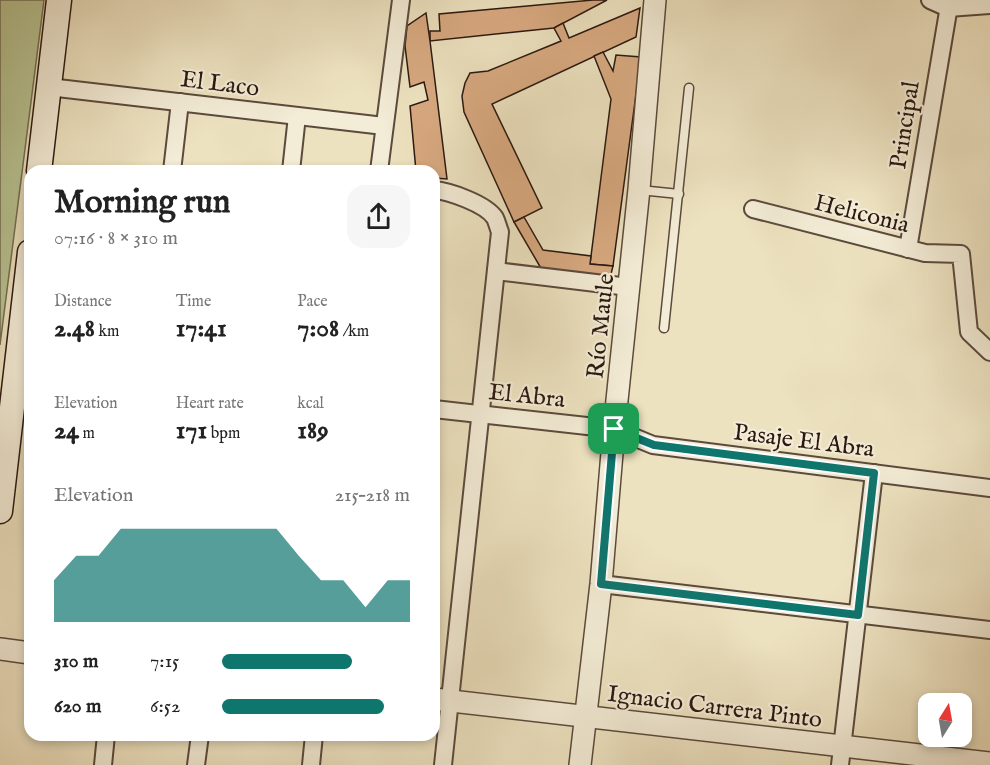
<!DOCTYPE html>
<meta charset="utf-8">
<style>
:root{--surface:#fff;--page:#f6f6f6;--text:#222;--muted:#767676;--accent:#0f766e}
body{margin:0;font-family:"IM FELL English",serif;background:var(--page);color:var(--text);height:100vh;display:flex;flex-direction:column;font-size:22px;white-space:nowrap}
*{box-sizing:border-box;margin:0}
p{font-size:20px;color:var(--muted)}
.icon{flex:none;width:33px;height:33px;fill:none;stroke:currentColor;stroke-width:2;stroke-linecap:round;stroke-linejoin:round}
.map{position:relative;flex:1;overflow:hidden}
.panel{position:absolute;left:24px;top:165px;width:416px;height:576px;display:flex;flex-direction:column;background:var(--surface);border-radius:18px;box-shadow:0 3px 9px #0003}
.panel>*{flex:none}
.needle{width:39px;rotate:11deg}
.tools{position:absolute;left:918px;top:693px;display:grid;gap:12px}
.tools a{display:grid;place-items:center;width:54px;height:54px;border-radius:12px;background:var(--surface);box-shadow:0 3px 9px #0003;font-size:30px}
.pin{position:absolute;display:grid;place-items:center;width:51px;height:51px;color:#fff;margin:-26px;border-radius:12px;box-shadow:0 3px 9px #0006}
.round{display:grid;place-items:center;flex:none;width:63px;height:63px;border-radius:18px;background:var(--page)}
.summary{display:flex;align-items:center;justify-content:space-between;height:102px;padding:0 30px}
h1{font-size:33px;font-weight:700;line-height:45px}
.stats{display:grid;grid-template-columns:repeat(3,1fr);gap:9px;height:102px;padding:6px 30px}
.stats div{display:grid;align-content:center}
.stats b{font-size:26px;font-weight:700}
.stats small{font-size:16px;font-weight:400}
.stats p{font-size:16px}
.chart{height:168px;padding:12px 30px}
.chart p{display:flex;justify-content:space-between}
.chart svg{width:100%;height:108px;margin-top:6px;fill:var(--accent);opacity:.7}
ul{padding:0 30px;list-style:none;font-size:20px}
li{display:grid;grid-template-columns:96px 72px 1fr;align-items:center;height:45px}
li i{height:15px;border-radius:8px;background:var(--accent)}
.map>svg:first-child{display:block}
.green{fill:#b8c392;stroke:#716e52;stroke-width:1.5}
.building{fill:#d8a980;stroke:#2a1811;stroke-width:1.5}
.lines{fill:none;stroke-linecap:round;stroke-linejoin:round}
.service-casing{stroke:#5b4a3d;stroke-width:11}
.minor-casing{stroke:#5b4a3d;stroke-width:20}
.tertiary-casing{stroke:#5b4a3d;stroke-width:24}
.secondary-casing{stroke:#2a1811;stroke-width:27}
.service{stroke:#f3ecd6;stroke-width:8}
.minor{stroke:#f3ecd6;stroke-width:16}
.tertiary{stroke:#f3ecd6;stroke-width:21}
.secondary{stroke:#f3ecd6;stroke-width:24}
.route-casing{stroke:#fff;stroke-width:12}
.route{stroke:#0f766e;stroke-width:8}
.labels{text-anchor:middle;stroke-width:4.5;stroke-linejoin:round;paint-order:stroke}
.street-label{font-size:24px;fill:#2a1811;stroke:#f3ecd6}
</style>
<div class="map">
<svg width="990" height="765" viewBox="0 0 990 765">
<rect width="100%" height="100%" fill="#ede2c0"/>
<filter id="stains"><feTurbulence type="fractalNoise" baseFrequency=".00333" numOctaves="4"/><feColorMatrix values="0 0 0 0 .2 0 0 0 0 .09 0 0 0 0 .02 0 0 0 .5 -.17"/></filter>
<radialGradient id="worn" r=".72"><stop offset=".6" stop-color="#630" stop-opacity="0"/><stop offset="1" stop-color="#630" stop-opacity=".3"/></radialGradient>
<!-- green -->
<polygon class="green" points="0,0 44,0 0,345"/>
<!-- building -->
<g class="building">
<polygon points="593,0 607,0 554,28 430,41 430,31 440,31 439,14"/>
<polygon points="640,8 636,37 492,104 542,208 514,222 464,112 462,96 465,83 470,73 488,71 561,41 554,28 563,23 569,38"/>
<polygon points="426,13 430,41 447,179 434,178 434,171 416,171 410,106 428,100 424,82 410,87 405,46 407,26"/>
<polygon points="603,52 613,71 616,55 641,57 613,266 590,264 611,99 594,56"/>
<polygon points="524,217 543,250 591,256 590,264 613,266 610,278 542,270 514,222"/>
</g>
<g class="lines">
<defs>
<g id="service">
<polyline points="640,190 679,194"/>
<polyline points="664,328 689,88"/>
</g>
<g id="minor">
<polyline points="930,0 948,8 990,5"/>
<polyline points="49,87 384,126"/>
<polyline points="172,171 180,102"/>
<polyline points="291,171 297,116"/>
<polyline points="379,171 401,0"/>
<path d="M434,190c15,1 52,14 61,28 2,4 3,9 5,14l-57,533"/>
<polyline points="753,209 925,253 961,254 969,332 990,352"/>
<polyline points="908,249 950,0"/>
<polyline points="496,271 629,287"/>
<polyline points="434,409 614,429 653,445 990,488"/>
<polyline points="601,584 990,630"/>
<polyline points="103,765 106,735"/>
<polyline points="196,765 200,735"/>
<polyline points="311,765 314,735"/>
<polyline points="840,765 874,473"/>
</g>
<g id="tertiary">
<polyline points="0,649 30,653"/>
<polyline points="434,699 990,763"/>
<polyline points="580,765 601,584 614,429 639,189 655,0"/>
</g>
<g id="secondary">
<polyline points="39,171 59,0"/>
<polyline points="0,511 30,252"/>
</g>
</defs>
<!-- service casing -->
<use href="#service" class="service-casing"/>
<!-- minor casing -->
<use href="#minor" class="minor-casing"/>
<!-- tertiary casing -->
<use href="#tertiary" class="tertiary-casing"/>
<!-- secondary casing -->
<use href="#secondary" class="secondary-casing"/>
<!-- service -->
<use href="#service" class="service"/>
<!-- minor -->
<use href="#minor" class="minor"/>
<!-- tertiary -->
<use href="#tertiary" class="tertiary"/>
<!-- secondary -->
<use href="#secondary" class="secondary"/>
</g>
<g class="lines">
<defs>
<polygon id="route" points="614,429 654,445 874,473 858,615 601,584"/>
</defs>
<!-- route casing -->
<use href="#route" class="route-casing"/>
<!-- route -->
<use href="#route" class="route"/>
</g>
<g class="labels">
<!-- street labels -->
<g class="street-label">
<text transform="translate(220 83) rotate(7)" y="8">El Laco</text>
<text transform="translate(904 125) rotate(-81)" y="8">Principal</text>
<text transform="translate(862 213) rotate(14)" y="8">Heliconia</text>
<text transform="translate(600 326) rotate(-84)" y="8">Río Maule</text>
<text transform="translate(527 395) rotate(6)" y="8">El Abra</text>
<text transform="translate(804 440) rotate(7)" y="8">Pasaje El Abra</text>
<text transform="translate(715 706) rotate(7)" y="8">Ignacio Carrera Pinto</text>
</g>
</g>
<rect width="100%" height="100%" filter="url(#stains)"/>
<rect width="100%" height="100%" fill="url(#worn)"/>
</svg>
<div class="tools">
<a><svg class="needle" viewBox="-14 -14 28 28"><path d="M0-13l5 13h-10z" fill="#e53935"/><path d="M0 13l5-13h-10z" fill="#767676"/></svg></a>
</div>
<div class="pin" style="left:614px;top:429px;background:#1e9e55"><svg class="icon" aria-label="arrive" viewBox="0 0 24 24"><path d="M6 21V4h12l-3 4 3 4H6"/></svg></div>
<section class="panel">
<div class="summary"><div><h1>Morning run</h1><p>07:16 · 8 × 310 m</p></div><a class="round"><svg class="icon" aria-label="share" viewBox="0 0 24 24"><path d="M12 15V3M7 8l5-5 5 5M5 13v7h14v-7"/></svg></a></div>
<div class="stats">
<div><p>Distance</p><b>2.48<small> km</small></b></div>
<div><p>Time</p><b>17:41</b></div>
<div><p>Pace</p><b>7:08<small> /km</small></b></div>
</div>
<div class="stats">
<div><p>Elevation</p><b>24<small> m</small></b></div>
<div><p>Heart rate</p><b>171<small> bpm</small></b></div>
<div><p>kcal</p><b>189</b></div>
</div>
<div class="chart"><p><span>Elevation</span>215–218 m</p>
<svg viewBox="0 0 160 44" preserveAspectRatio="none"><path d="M0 44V27L10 17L20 17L30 6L40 6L50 6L60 6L70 6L80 6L90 6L100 6L110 17L120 27L130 27L140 38L150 27L160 27V44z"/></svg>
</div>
<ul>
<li><b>310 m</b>7:15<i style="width:69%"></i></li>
<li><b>620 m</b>6:52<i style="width:86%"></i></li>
</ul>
</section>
</div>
